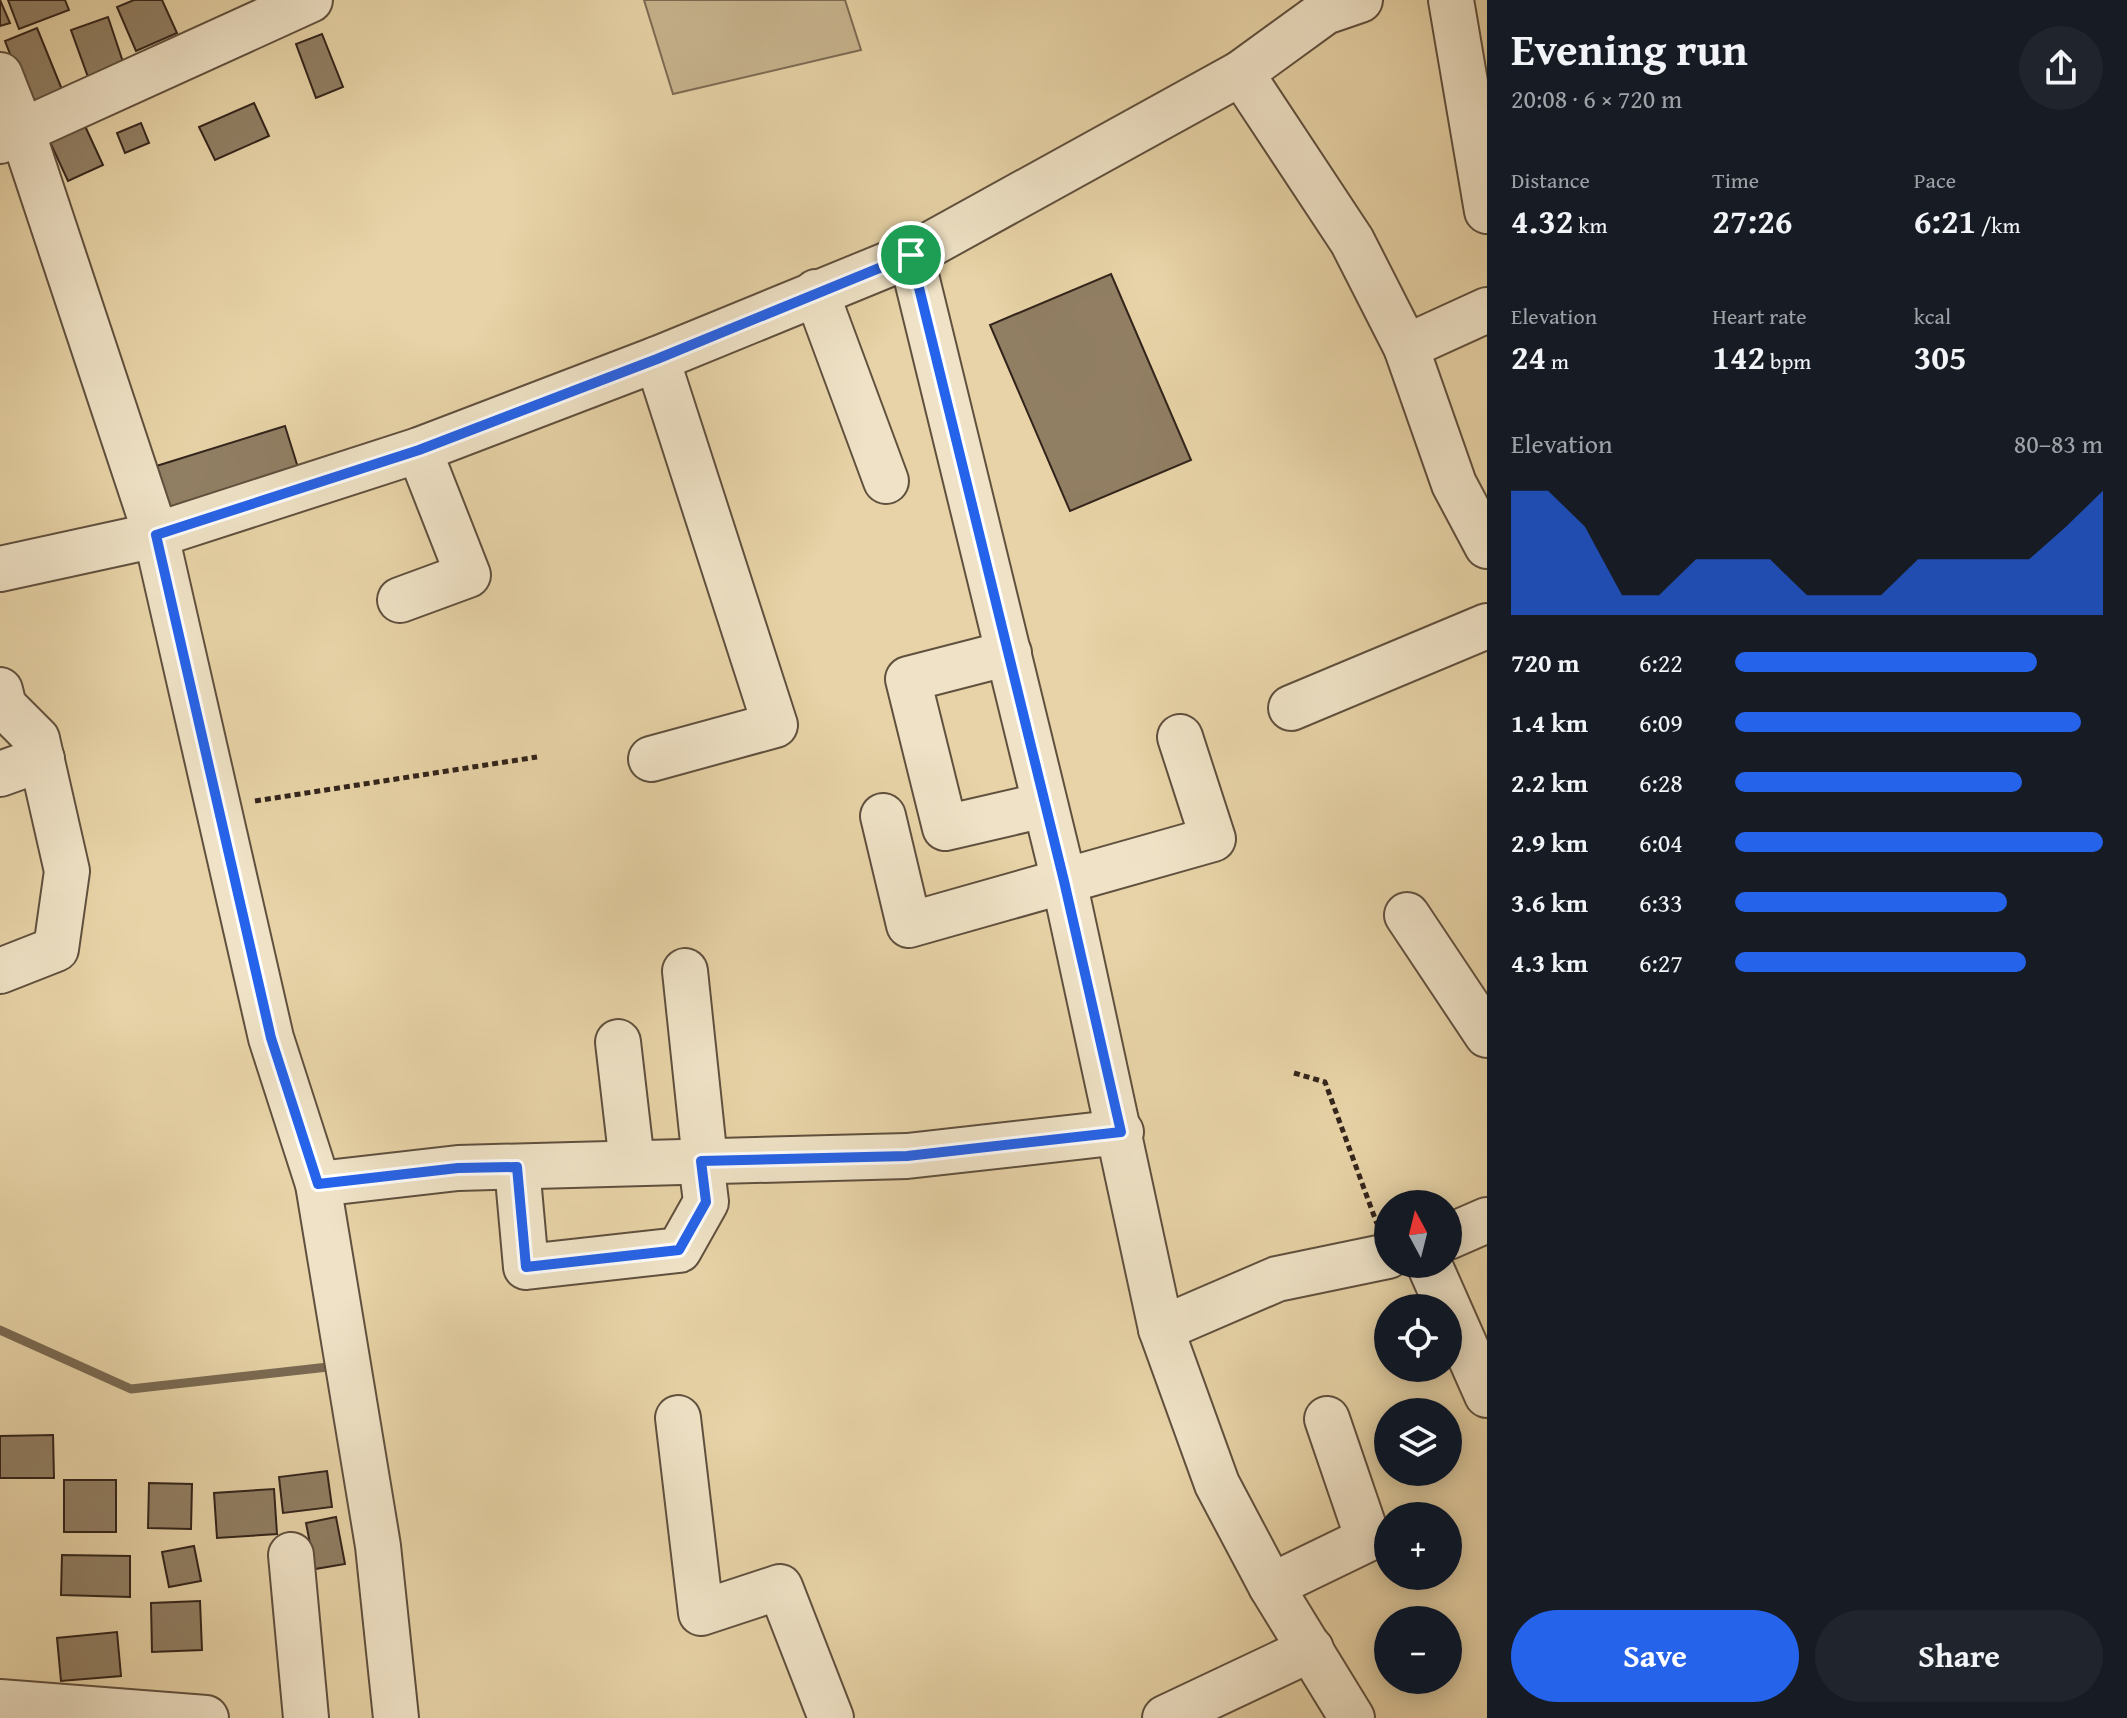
<!DOCTYPE html>
<meta charset="utf-8">
<style>
:root{--surface:#171b24;--page:#20242c;--text:#f1f3f6;--muted:#9ea1a6;--accent:#2563eb}
body{margin:0;font-family:"Gentium Book Plus",serif;background:var(--page);color:var(--text);height:100vh;display:flex;flex-direction:column;font-size:30px;white-space:nowrap}
*{box-sizing:border-box;margin:0}
p{font-size:26px;color:var(--muted)}
.icon{flex:none;width:44px;height:44px;fill:none;stroke:currentColor;stroke-width:2;stroke-linecap:round;stroke-linejoin:round}
.map{position:relative;flex:1;overflow:hidden}
.side{display:flex;flex-direction:column;background:var(--surface);width:640px}
.side>*{flex:none}
.needle{width:52px;rotate:353deg}
.fabs{position:absolute;left:1374px;top:1190px;display:grid;gap:16px}
.fabs a{display:grid;place-items:center;width:88px;height:88px;border-radius:50%;background:var(--surface);box-shadow:0 4px 20px #0003;font-size:40px}
.pin{position:absolute;display:grid;place-items:center;width:68px;height:68px;color:#fff;margin:-34px;border:4px solid #fff;border-radius:50%;box-shadow:0 2px 8px #0007}
.round{display:grid;place-items:center;flex:none;width:84px;height:84px;border-radius:42px;background:var(--page)}
.head{display:flex;align-items:center;justify-content:space-between;height:136px;padding:0 24px}
h1{font-size:44px;font-weight:700;line-height:60px}
.metrics{display:grid;grid-template-columns:repeat(3,1fr);gap:12px;height:136px;padding:8px 24px}
.metrics div{display:grid;align-content:center}
.metrics b{font-size:34px;font-weight:700}
.metrics small{font-size:22px;font-weight:400}
.metrics p{font-size:22px}
.chart{height:224px;padding:16px 24px}
.chart p{display:flex;justify-content:space-between}
.chart svg{width:100%;height:144px;margin-top:8px;fill:var(--accent);opacity:.7}
.cta{display:flex;gap:16px;margin-top:auto;padding:16px 24px}
.cta a{flex:1;height:92px;border-radius:48px;background:var(--accent);color:#fff;font-size:32px;font-weight:700;line-height:92px;text-align:center}
.cta a+a{background:var(--page);color:var(--text)}
ul{padding:0 24px;list-style:none;font-size:26px}
li{display:grid;grid-template-columns:128px 96px 1fr;align-items:center;height:60px}
li i{height:20px;border-radius:10px;background:var(--accent)}
main{display:flex;flex:1;min-height:0}
.map>svg:first-child{display:block}
.green{fill:#c8b58f;stroke:#7e6c55;stroke-width:2}
.lines{fill:none;stroke-linecap:round;stroke-linejoin:round}
.stream{stroke:#7a6a52;stroke-width:9}
.building{fill:#917f64;stroke:#33241b;stroke-width:2}
.minor-casing{stroke:#60503e;stroke-width:48}
.path{stroke:#33241b;stroke-width:5;stroke-dasharray:6 4;stroke-linecap:butt}
.minor{stroke:#efe2c6;stroke-width:44}
.route-casing{stroke:#fff;stroke-width:16}
.route{stroke:#2563eb;stroke-width:10}
</style>
<main>
<div class="map">
<svg width="1487" height="1718" viewBox="0 0 1487 1718">
<rect width="100%" height="100%" fill="#e7d3a7"/>
<filter id="stains"><feTurbulence type="fractalNoise" baseFrequency=".0025" numOctaves="4"/><feColorMatrix values="0 0 0 0 .2 0 0 0 0 .09 0 0 0 0 .02 0 0 0 .5 -.17"/></filter>
<radialGradient id="worn" r=".72"><stop offset=".6" stop-color="#630" stop-opacity="0"/><stop offset="1" stop-color="#630" stop-opacity=".3"/></radialGradient>
<!-- green -->
<polygon class="green" points="644,0 845,0 861,50 673,94"/>
<g class="lines">
<!-- stream -->
<polyline class="stream" points="0,1330 131,1389 328,1367"/>
</g>
<!-- building -->
<g class="building">
<polygon points="0,0 10,23 0,26"/>
<polygon points="8,0 65,0 69,10 19,29"/>
<polygon points="134,0 162,0 177,33 136,51 117,7"/>
<polygon points="108,17 124,65 88,77 71,30"/>
<polygon points="37,28 63,92 30,105 5,41"/>
<polygon points="322,34 343,87 316,98 296,44"/>
<polygon points="254,103 269,136 215,160 199,127"/>
<polygon points="141,123 149,143 125,153 117,133"/>
<polygon points="85,126 103,165 68,181 50,142"/>
<polygon points="1111,274 1191,460 1070,511 990,325"/>
<polygon points="285,426 300,474 165,516 150,468"/>
<polygon points="53,1435 54,1478 0,1478 0,1436"/>
<polygon points="327,1471 332,1507 283,1513 279,1477"/>
<rect x="64" y="1480" width="52" height="52"/>
<polygon points="149,1483 192,1484 191,1529 148,1528"/>
<polygon points="274,1489 277,1534 217,1538 214,1493"/>
<polygon points="336,1517 345,1564 315,1569 306,1523"/>
<polygon points="194,1546 201,1581 169,1587 162,1552"/>
<polygon points="62,1555 130,1556 130,1597 61,1595"/>
<polygon points="200,1601 202,1650 152,1652 151,1603"/>
<polygon points="117,1632 121,1676 61,1681 57,1638"/>
</g>
<g class="lines">
<defs>
<g id="minor">
<polyline points="1451,0 1487,211"/>
<polyline points="1241,73 1352,241 1406,347 1454,484 1487,546"/>
<polyline points="0,75 22,131 156,535 271,1038 318,1184 378,1546 396,1718"/>
<polyline points="0,141 310,0"/>
<polyline points="911,255 1064,881 1161,1329 1217,1484 1271,1586 1352,1718"/>
<polyline points="816,292 886,481"/>
<polyline points="1406,347 1487,310"/>
<polyline points="0,569 156,535 419,450 657,359 911,255 1241,73 1325,12 1360,0"/>
<polyline points="400,600 468,575 419,450"/>
<polyline points="1009,653 908,679 945,828 1044,805"/>
<polyline points="0,690 4,706 37,739 67,871 56,949 0,971"/>
<polyline points="1291,708 1487,626"/>
<polyline points="651,759 775,725 657,359"/>
<polyline points="0,774 42,759"/>
<polyline points="883,816 909,925 1213,839 1180,737"/>
<polyline points="1407,915 1487,1035"/>
<polyline points="685,971 705,1161"/>
<polyline points="618,1042 632,1163"/>
<polyline points="517,1167 526,1267 679,1250 706,1202 701,1161"/>
<polyline points="318,1184 458,1168 907,1156 1121,1132"/>
<polyline points="1448,1237 1487,1220"/>
<polyline points="1429,1264 1487,1395"/>
<polyline points="1161,1329 1277,1279 1388,1256"/>
<polyline points="678,1418 701,1613 780,1587 831,1718"/>
<polyline points="291,1555 306,1718"/>
<polyline points="1271,1586 1368,1539 1327,1419"/>
<polyline points="0,1702 206,1718"/>
<polyline points="1165,1718 1311,1649"/>
</g>
</defs>
<!-- minor casing -->
<use href="#minor" class="minor-casing"/>
<!-- path -->
<g class="path">
<polyline points="255,801 537,757"/>
<polyline points="1294,1073 1325,1082 1377,1224"/>
</g>
<!-- minor -->
<use href="#minor" class="minor"/>
</g>
<g class="lines">
<defs>
<polygon id="route" points="911,255 1064,881 1121,1132 907,1156 701,1161 706,1202 679,1250 526,1267 517,1167 458,1168 318,1184 271,1038 156,535 419,450 657,359"/>
</defs>
<!-- route casing -->
<use href="#route" class="route-casing"/>
<!-- route -->
<use href="#route" class="route"/>
</g>
<rect width="100%" height="100%" filter="url(#stains)"/>
<rect width="100%" height="100%" fill="url(#worn)"/>
</svg>
<div class="fabs">
<a><svg class="needle" viewBox="-14 -14 28 28"><path d="M0-13l5 13h-10z" fill="#e53935"/><path d="M0 13l5-13h-10z" fill="#9ea1a6"/></svg></a>
<a><svg class="icon" aria-label="locate" viewBox="0 0 24 24"><circle cx="12" cy="12" r="6"/><path d="M12 2v4M12 18v4M2 12h4M18 12h4"/></svg></a>
<a><svg class="icon" aria-label="layers" viewBox="0 0 24 24"><path d="M12 4l9 5-9 5-9-5zM3 14l9 5 9-5"/></svg></a>
<a>+</a>
<a>−</a>
</div>
<div class="pin" style="left:911px;top:255px;background:#1e9e55"><svg class="icon" aria-label="arrive" viewBox="0 0 24 24"><path d="M6 21V4h12l-3 4 3 4H6"/></svg></div>
</div>
<section class="side">
<div class="head"><div><h1>Evening run</h1><p>20:08 · 6 × 720 m</p></div><a class="round"><svg class="icon" aria-label="share" viewBox="0 0 24 24"><path d="M12 15V3M7 8l5-5 5 5M5 13v7h14v-7"/></svg></a></div>
<div class="metrics">
<div><p>Distance</p><b>4.32<small> km</small></b></div>
<div><p>Time</p><b>27:26</b></div>
<div><p>Pace</p><b>6:21<small> /km</small></b></div>
</div>
<div class="metrics">
<div><p>Elevation</p><b>24<small> m</small></b></div>
<div><p>Heart rate</p><b>142<small> bpm</small></b></div>
<div><p>kcal</p><b>305</b></div>
</div>
<div class="chart"><p><span>Elevation</span>80–83 m</p>
<svg viewBox="0 0 160 44" preserveAspectRatio="none"><path d="M0 44V6L10 6L20 17L30 38L40 38L50 27L60 27L70 27L80 38L90 38L100 38L110 27L120 27L130 27L140 27L150 17L160 6V44z"/></svg>
</div>
<ul>
<li><b>720 m</b>6:22<i style="width:82%"></i></li>
<li><b>1.4 km</b>6:09<i style="width:94%"></i></li>
<li><b>2.2 km</b>6:28<i style="width:78%"></i></li>
<li><b>2.9 km</b>6:04<i style="width:100%"></i></li>
<li><b>3.6 km</b>6:33<i style="width:74%"></i></li>
<li><b>4.3 km</b>6:27<i style="width:79%"></i></li>
</ul>
<div class="cta"><a>Save</a><a>Share</a></div>
</section>
</main>
